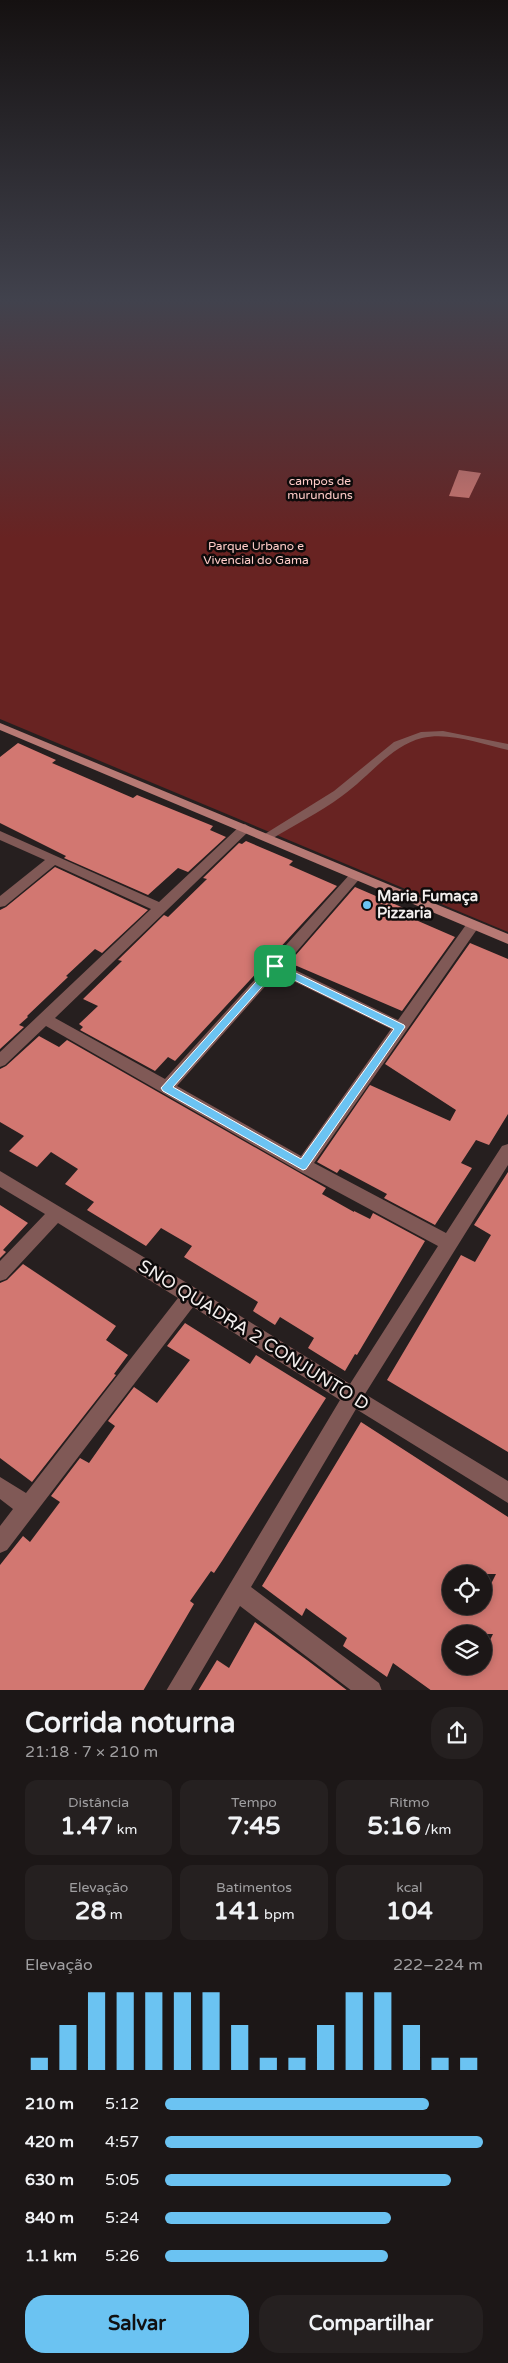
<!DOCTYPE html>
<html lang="pt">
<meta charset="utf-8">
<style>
:root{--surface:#1c1717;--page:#252020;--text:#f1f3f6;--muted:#a09fa1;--line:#3a3636;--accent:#6bc3f2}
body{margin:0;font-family:"Varela Round",sans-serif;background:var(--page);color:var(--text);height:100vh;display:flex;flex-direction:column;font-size:19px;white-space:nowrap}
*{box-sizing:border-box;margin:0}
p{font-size:16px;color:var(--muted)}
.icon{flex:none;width:28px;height:28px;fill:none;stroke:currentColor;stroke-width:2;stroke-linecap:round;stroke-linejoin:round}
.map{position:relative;height:1690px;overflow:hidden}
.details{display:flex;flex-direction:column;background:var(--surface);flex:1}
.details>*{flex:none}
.tools{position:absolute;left:442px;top:1565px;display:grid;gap:10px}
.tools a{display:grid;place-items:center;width:50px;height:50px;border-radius:50%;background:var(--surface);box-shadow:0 2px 8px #0003,0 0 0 1px var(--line);font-size:25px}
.pin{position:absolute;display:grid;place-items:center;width:42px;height:42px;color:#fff;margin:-21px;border-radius:10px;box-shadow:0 2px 8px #0006}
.round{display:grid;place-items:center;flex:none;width:52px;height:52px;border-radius:20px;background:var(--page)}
.headline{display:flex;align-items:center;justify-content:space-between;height:85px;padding:0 25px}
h1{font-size:28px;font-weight:800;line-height:38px}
.stats{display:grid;grid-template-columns:repeat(3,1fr);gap:8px;height:85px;padding:5px 25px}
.stats div{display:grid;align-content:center;border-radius:12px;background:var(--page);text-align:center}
.stats b{font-size:25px;font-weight:800}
.stats small{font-size:14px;font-weight:400}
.stats p{font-size:14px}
.chart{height:140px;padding:10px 25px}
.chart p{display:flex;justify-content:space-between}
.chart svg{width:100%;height:90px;margin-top:5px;stroke:var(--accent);stroke-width:6}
.primary-button{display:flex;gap:10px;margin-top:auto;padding:10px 25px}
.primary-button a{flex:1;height:58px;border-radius:20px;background:var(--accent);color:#111;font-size:20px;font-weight:800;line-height:58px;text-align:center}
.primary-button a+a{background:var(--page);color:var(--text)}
ul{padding:0 25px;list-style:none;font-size:16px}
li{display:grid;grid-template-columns:80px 60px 1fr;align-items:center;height:38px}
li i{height:12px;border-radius:6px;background:var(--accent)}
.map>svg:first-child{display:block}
.green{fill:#682322}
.building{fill:#d27771;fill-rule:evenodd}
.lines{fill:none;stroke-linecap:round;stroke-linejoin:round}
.street{fill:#805956;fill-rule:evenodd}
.secondary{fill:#b77974;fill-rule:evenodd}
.route{fill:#6bc3f2;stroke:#fff;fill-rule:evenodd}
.poi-dot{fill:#6bc3f2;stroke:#0d0a0a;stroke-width:2}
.labels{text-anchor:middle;stroke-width:5;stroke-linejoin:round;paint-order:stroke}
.far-park-label{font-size:12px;fill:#ffccc8;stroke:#0d0a0a}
.poi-label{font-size:15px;font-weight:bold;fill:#f3efee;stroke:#0d0a0a;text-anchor:start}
.near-street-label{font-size:18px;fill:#f3efee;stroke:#0d0a0a}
</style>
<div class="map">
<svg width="508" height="1691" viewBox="0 0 508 1691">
<rect width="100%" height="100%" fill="#261f1f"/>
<!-- green -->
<polygon class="green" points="0,301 508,301 508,932 0,719"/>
<!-- building -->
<g class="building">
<polygon points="459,470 481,473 469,498 449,496"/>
<polygon points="18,743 56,760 52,763 133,798 137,795 213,826 210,830 226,837 188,872 178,868 148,895 64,858 66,856 0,823 0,757"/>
<polygon points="246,841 293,861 289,865 337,886 175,1061 168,1057 155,1071 80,1030 83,1027 79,1024 98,1006 83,999 122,961 118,960 164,915 168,917 207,879 203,878 239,843 242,844"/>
<polygon points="55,867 148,910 102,953 95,949 66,976 68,977 27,1016 28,1017 19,1025 24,1027 0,1049 0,910 6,907"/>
<polygon points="355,887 406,909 402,914 455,937 402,1011 297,966 288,964"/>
<polygon points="470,943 508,959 508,1114 489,1145 476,1140 461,1163 472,1168 435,1225 384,1198 387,1194 340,1169 337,1173 317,1162 370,1085 450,1121 456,1110 385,1064"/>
<polygon points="39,1036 59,1047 67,1040 326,1188 322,1194 354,1212 354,1211 370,1219 373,1213 425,1241 357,1355 355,1354 345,1371 308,1348 314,1338 280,1317 275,1325 253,1311 258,1302 184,1257 192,1246 161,1228 146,1246 87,1210 94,1202 65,1184 78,1169 51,1152 37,1167 9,1151 24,1136 0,1122 0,1069 6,1066"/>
<polygon points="508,1172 508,1452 387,1380 461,1255 475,1262 491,1235 474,1225"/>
<polygon points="0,1205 28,1223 3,1250 6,1252 0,1258"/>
<polygon points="23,1264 116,1326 106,1340 128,1355 114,1374 116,1375 32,1482 0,1458 0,1283 7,1280"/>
<polygon points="185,1323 250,1364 256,1355 326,1398 222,1561 214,1573 211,1571 190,1601 194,1604 143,1691 0,1691 0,1565 23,1536 30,1542 60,1502 51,1496 80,1458 89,1463 115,1426 108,1421 134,1387 157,1403 190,1360 167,1346"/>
<path d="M361,1422l147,95v174h-76l-39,-28 -6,14 -44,-31 4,-8 -41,-30 -4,8 -40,-30zM451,1574h45l-12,24v8h-33zM451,1634h42l-9,18v14h-33z"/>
<polygon points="255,1622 307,1660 348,1691 198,1691 217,1660 229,1668"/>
</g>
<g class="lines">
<!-- street -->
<g class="street">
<path d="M443,731l65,13v6c-27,-6 -58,-18 -86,-12 -32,8 -54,40 -80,58 -23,17 -48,29 -72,44h-8l-2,-3 74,-46 60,-49 27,-10z"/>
<path d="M245,824l6,4 -2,3 -194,187 110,61 186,-206h10l1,3 -77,89 113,55 70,-98h10l2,3 -166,238 132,70 56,-87 6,-2v21l-143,229 143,87v22l-152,-94 -105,178 128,96 3,8h-30l-112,-85 -50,85h-24l174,-291 -147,-93 -186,243 -7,3v-27l13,-17 -13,-10v-22l26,16 152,-195 -120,-75 -52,56 -6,2v-20l45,-47 -45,-27v-16l197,118 153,95 88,-138 -141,-76 -251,-144 -41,39 -5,2v-15l151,-143 -96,-44 -50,41 -5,1v-11l45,-36 -45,-20v-9l159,71 82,-77zM277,973l114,56 -90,127 -124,-70z"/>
</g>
<!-- secondary -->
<polygon class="secondary" points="0,723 508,934 508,944 0,730"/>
</g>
<!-- sky -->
<linearGradient id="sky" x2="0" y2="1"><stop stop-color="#151111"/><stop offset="0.56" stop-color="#41424d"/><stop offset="1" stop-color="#41424d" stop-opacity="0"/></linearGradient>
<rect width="508" height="538" fill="url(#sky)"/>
<!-- route -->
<path class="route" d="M275,963l129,62 1,2 -99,142 -3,1 -140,-79 -2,-3 111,-124zM276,971l118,58 -93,130 -128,-72z"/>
<!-- markers -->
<circle class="poi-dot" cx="367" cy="905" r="5"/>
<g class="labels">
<!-- far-park labels -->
<g class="far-park-label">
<text x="320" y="485">campos de<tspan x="320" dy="14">murunduns</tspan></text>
<text x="256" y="550">Parque Urbano e<tspan x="256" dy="14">Vivencial do Gama</tspan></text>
</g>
<!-- poi labels -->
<g class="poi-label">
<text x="377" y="901">Maria Fumaça<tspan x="377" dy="17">Pizzaria</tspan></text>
</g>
<!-- near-street labels -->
<g class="near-street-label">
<text transform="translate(254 1335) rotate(32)" y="6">SNO QUADRA 2 CONJUNTO D</text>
</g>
</g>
</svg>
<div class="tools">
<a><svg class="icon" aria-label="locate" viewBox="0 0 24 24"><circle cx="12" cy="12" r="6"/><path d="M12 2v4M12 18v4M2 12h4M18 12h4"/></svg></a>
<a><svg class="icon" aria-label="layers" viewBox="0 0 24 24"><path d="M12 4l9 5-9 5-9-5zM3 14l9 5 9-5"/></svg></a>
</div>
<div class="pin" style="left:275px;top:966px;background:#1e9e55"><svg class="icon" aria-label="arrive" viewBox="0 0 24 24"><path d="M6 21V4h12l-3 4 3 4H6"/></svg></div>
</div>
<section class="details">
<div class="headline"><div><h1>Corrida noturna</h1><p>21:18 · 7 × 210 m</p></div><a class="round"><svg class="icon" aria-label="share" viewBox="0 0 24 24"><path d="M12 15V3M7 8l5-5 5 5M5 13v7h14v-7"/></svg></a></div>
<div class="stats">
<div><p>Distância</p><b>1.47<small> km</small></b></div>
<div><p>Tempo</p><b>7:45</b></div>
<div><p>Ritmo</p><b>5:16<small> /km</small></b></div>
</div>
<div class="stats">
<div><p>Elevação</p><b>28<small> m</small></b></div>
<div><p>Batimentos</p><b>141<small> bpm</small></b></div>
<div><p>kcal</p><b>104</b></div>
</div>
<div class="chart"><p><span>Elevação</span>222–224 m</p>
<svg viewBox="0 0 160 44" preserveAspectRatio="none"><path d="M5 44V38M15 44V22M25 44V6M35 44V6M45 44V6M55 44V6M65 44V6M75 44V22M85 44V38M95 44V38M105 44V22M115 44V6M125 44V6M135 44V22M145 44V38M155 44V38"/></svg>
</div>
<ul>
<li><b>210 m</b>5:12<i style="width:83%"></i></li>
<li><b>420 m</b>4:57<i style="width:100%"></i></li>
<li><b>630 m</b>5:05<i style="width:90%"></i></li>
<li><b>840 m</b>5:24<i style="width:71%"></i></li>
<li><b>1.1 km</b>5:26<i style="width:70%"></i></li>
</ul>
<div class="primary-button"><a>Salvar</a><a>Compartilhar</a></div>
</section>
